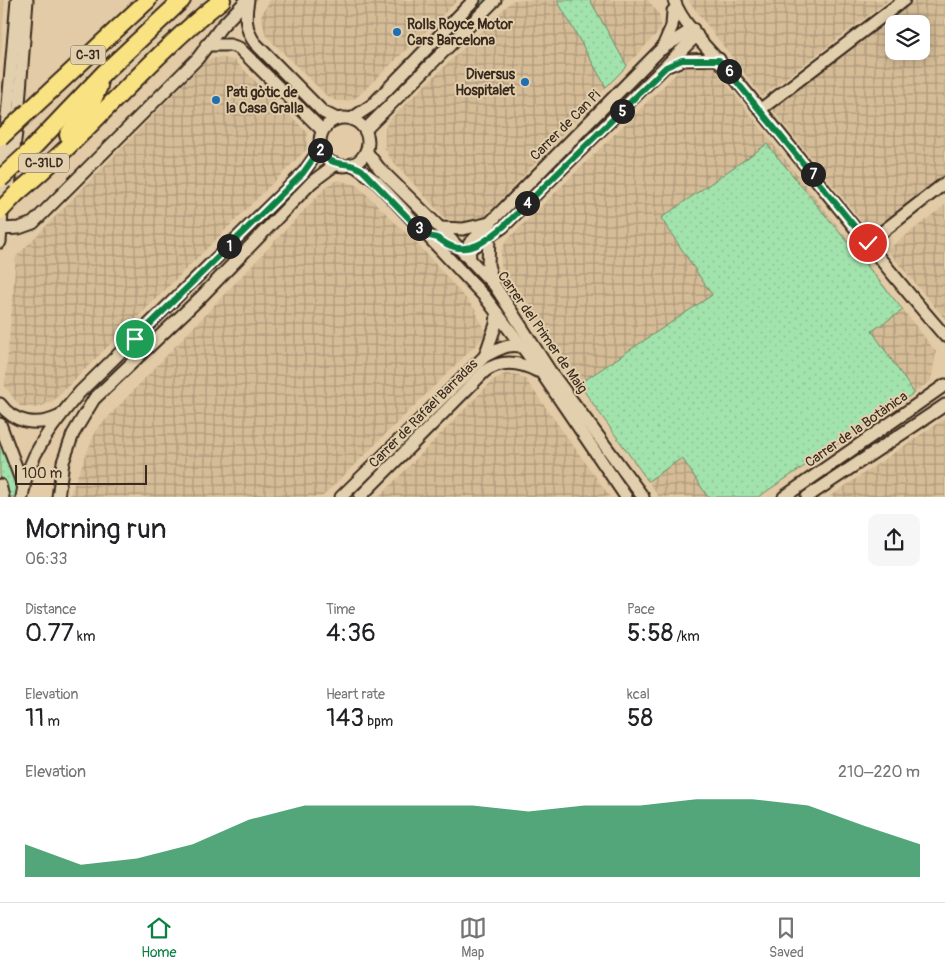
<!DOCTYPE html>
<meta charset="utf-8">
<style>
:root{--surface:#fff;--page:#f6f6f6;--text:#202124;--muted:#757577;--line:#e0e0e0;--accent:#0b8043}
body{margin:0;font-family:Pangolin,sans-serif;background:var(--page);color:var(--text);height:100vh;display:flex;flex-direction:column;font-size:19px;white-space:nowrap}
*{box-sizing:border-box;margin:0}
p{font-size:16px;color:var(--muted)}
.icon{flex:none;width:28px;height:28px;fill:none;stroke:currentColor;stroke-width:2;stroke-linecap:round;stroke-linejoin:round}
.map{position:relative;height:497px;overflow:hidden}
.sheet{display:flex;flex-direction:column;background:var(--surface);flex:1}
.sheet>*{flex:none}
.fabs{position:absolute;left:885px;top:15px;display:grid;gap:10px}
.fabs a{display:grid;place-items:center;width:45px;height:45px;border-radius:10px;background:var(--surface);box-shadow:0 2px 12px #0003;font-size:25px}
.scale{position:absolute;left:15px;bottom:12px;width:132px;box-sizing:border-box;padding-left:5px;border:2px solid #3b2a1e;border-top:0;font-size:14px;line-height:18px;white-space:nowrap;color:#3b2a1e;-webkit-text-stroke:4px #e2cfad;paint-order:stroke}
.pin{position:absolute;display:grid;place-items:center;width:42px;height:42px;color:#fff;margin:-21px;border:2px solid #fff;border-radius:50%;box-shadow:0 1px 5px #0007}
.km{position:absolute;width:25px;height:25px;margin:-12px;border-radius:50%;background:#222;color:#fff;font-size:14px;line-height:25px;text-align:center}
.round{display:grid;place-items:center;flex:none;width:52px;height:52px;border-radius:10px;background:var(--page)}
.headline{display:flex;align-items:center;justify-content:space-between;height:85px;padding:0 25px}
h1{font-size:28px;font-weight:600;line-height:38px}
.stats{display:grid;grid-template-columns:repeat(3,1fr);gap:8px;height:85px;padding:5px 25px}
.stats div{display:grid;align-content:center}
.stats b{font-size:25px;font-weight:600}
.stats small{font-size:14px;font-weight:400}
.stats p{font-size:14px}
.chart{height:140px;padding:10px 25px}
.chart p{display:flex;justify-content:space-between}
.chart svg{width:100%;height:90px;margin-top:5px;fill:var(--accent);opacity:.7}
.dock{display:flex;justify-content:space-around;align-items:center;height:70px;border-top:1px solid var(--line);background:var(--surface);font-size:14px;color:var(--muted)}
.dock a{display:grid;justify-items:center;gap:2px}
.dock .active{color:var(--accent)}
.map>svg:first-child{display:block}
.built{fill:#d5bc97}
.industrial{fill:url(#industrial-grid);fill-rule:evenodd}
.grass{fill:url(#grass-dots);stroke:#6e8666}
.garden{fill:url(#garden-furrows);stroke:#6e8666}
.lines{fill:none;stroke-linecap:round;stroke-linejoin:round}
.minor-casing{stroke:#3b2a1e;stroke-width:15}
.highway-casing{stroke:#3b2a1e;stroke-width:20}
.minor{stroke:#e2cfad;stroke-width:11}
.highway{stroke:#f8e281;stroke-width:16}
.highway-bridge-casing{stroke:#3b2a1e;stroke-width:20;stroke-linecap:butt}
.highway-bridge{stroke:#f8e281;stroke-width:16}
.route-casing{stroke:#fff;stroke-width:10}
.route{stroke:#0b8043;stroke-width:6}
.poi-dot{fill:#1f6fb2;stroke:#e2cfad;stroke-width:2}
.labels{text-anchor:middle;stroke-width:4;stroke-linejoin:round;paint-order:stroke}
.shield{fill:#e2cfad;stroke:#6d5c49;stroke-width:1}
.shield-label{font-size:12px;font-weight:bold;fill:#3b2a1e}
.poi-label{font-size:14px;font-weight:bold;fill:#3b2a1e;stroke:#e2cfad;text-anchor:start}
.street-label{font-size:14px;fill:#3b2a1e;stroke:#e2cfad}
</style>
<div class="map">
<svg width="945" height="497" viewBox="0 0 945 497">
<defs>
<pattern id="industrial-grid" width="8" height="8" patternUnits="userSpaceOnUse" patternTransform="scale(1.25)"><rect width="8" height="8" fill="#d5bc97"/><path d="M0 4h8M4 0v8" fill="none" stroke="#ae997b"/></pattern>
<pattern id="grass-dots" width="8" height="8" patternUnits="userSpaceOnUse" patternTransform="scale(1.25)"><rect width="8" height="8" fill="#a2e3ad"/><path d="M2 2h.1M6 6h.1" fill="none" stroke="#8cc394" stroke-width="1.8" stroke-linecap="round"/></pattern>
<pattern id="garden-furrows" width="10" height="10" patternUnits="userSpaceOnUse" patternTransform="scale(1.25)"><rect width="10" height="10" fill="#a2e3ad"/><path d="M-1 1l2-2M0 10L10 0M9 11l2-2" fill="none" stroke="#8cc394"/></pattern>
</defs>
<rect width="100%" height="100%" fill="#e2cba6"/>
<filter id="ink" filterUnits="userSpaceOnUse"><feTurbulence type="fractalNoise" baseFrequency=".02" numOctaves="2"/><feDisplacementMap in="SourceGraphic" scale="10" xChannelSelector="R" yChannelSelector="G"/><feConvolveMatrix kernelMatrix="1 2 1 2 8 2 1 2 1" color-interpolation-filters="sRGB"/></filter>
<g filter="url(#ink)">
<!-- built -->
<polygon class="built" points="0,0 5,0 0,62"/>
<!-- industrial -->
<g class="industrial">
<polygon points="270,0 458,0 356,98 347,101 336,101 328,97 266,36 261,16"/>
<polygon points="513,0 648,0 659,14 661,29 464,239 390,158 385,149 385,129 388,121"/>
<polygon points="688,0 889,0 762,96"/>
<path d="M915,0h30v183l-70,55 -103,-129zM894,24h27v27h-27z"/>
<polygon points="700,50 936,352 931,381 758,497 659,497 501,267 501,251 507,240"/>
<polygon points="220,57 234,60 308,133 306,150 53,401 37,408 20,406 5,387 16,257 207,60"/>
<polygon points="338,180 357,185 423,250 475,309 486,335 322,497 69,497 96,430 328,185"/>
<polygon points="945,205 945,319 887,250"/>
<polygon points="507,373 519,375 526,380 610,497 379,497 493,380"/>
<polygon points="945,418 945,497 829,497"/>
</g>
<!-- grass -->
<g class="grass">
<polygon points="557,0 590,0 627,66 606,87"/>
<polygon points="767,144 903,310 872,331 914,393 758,497 708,497 682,458 648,481 579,384 712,295 661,218"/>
<polygon points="0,431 20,486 19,497 5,497 0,474"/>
</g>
<!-- garden -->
<polygon class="garden" points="483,0 489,0 380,109 377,105"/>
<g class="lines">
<defs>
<g id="minor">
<path d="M248,0c-3,16 -3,30 7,43l68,69 14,7"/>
<path d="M674,0c9,28 48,62 67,86 68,83 133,169 204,250"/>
<polyline points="206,45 230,45 239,48 322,130"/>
<polyline points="662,49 672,26 673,11"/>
<polyline points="670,65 682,60 719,59"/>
<polyline points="761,109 904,0"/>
<circle cx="344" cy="142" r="24"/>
<polyline points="351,119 372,105 474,0"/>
<polyline points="365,130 495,0"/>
<polyline points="366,151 379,168 437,225 495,286 550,371 643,497"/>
<polyline points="352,164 377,182 485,297 541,372 626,497"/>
<polyline points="3,197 9,186 18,117 27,0"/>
<polyline points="440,228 463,229 490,223"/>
<polyline points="1,229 19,228 33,223 198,58 221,27 247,0"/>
<polyline points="489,237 488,265 493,282"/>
<polyline points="0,242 3,198 1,186 17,0"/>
<polyline points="868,243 945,183"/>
<polyline points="470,249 503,227 697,35"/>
<polyline points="470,261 469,244 661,49 693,29"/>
<path d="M485,356c13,-6 26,-15 40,-8"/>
<path d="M0,404c14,19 37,23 58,13"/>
<polyline points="0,424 24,488"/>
<polyline points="0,485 3,497"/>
<path d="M22,497c5,-42 32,-74 58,-105l223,-219 17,-24"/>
<polyline points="58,497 63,462 73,434 94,399 200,298 312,182 336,164"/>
<polyline points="341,497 485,356 496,324 497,313"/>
<path d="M360,497l125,-126c17,-12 35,-9 52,0"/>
<polyline points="784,497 945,385"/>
<polyline points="807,497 945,405"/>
</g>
<g id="highway">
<polyline points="29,111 148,0"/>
<polyline points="68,135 93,100 99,86"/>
<polyline points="26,155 105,72 182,0"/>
<path d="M17,193c72,-60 131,-135 205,-193"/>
</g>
</defs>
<!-- minor casing -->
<use href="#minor" class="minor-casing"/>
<!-- highway casing -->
<use href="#highway" class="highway-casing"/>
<!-- minor -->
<use href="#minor" class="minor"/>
<!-- highway -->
<use href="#highway" class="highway"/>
<defs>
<g id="highway-bridge">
<polyline points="0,138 29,111"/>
<polyline points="0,179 26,155"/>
<polyline points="0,211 17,193"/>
</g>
</defs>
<!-- highway-bridge casing -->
<use href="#highway-bridge" class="highway-bridge-casing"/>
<!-- highway-bridge -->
<use href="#highway-bridge" class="highway-bridge"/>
</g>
</g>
<g class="lines" filter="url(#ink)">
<defs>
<path id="route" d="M135,339l168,-166 17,-24c14,23 26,9 42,21l64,66c16,1 13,5 25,10 20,8 36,-6 52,-19l163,-160 16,-7h37l149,183"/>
</defs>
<!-- route casing -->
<use href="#route" class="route-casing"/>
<!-- route -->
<use href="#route" class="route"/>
</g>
<!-- markers -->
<g class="poi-dot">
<circle cx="397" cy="32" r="5"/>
<circle cx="525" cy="82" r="5"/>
<circle cx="216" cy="100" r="5"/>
</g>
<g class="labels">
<!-- shield labels -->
<g class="shield">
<rect x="70.5" y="45.5" width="35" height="19" rx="4"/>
<rect x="19" y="153.5" width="50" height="19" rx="4"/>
</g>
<g class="shield-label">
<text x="88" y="59">C-31</text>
<text x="44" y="167">C-31LD</text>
</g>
<!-- poi labels -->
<g class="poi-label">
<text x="407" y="29">Rolls Royce Motor<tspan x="407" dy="16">Cars Barcelona</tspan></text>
<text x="515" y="79" text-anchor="end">Diversus<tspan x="515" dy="16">Hospitalet</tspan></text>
<text x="226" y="97">Pati gòtic de<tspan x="226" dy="16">la Casa Gralla</tspan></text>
</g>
<!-- street labels -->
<g class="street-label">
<text transform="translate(565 125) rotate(-45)" y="5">Carrer de Can Pi</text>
<text transform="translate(543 332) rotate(55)" y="5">Carrer del Primer de Maig</text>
<text transform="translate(423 413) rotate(-45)" y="5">Carrer de Rafael Barradas</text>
<text transform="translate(856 429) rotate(-35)" y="5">Carrer de la Botànica</text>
</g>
</g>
</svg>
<div class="fabs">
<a><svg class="icon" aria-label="layers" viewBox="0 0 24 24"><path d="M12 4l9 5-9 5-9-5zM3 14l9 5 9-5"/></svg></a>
</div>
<div class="scale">100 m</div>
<div class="pin" style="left:135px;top:339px;background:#1e9e55"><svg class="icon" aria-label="arrive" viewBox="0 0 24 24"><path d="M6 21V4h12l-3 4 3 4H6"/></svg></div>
<div class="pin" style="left:868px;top:243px;background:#d93025"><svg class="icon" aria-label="check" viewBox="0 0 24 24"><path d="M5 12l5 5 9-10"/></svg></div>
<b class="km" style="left:229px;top:246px">1</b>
<b class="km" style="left:320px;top:150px">2</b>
<b class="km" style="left:419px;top:228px">3</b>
<b class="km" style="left:527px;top:203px">4</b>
<b class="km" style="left:622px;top:111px">5</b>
<b class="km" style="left:729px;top:71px">6</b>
<b class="km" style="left:813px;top:174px">7</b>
</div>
<section class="sheet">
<div class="headline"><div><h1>Morning run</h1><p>06:33</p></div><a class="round"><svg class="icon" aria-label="share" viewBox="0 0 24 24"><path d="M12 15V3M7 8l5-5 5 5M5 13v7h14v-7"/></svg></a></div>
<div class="stats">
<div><p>Distance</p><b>0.77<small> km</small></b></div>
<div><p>Time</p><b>4:36</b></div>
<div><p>Pace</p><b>5:58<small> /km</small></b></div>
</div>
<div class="stats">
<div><p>Elevation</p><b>11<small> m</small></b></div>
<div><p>Heart rate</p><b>143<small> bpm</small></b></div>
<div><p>kcal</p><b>58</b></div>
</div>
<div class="chart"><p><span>Elevation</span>210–220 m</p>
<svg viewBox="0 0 160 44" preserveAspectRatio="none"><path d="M0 44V28L10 38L20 35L30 28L40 16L50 9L60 9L70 9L80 9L90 12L100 9L110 9L120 6L130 6L140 9L150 19L160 28V44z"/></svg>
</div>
</section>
<nav class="dock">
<a class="active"><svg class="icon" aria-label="home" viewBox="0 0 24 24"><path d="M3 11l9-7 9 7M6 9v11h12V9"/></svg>Home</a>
<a><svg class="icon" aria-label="map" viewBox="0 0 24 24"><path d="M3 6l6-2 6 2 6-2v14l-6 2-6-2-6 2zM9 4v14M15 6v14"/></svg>Map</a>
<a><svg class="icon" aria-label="saved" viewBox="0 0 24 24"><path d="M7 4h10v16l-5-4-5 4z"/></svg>Saved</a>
</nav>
